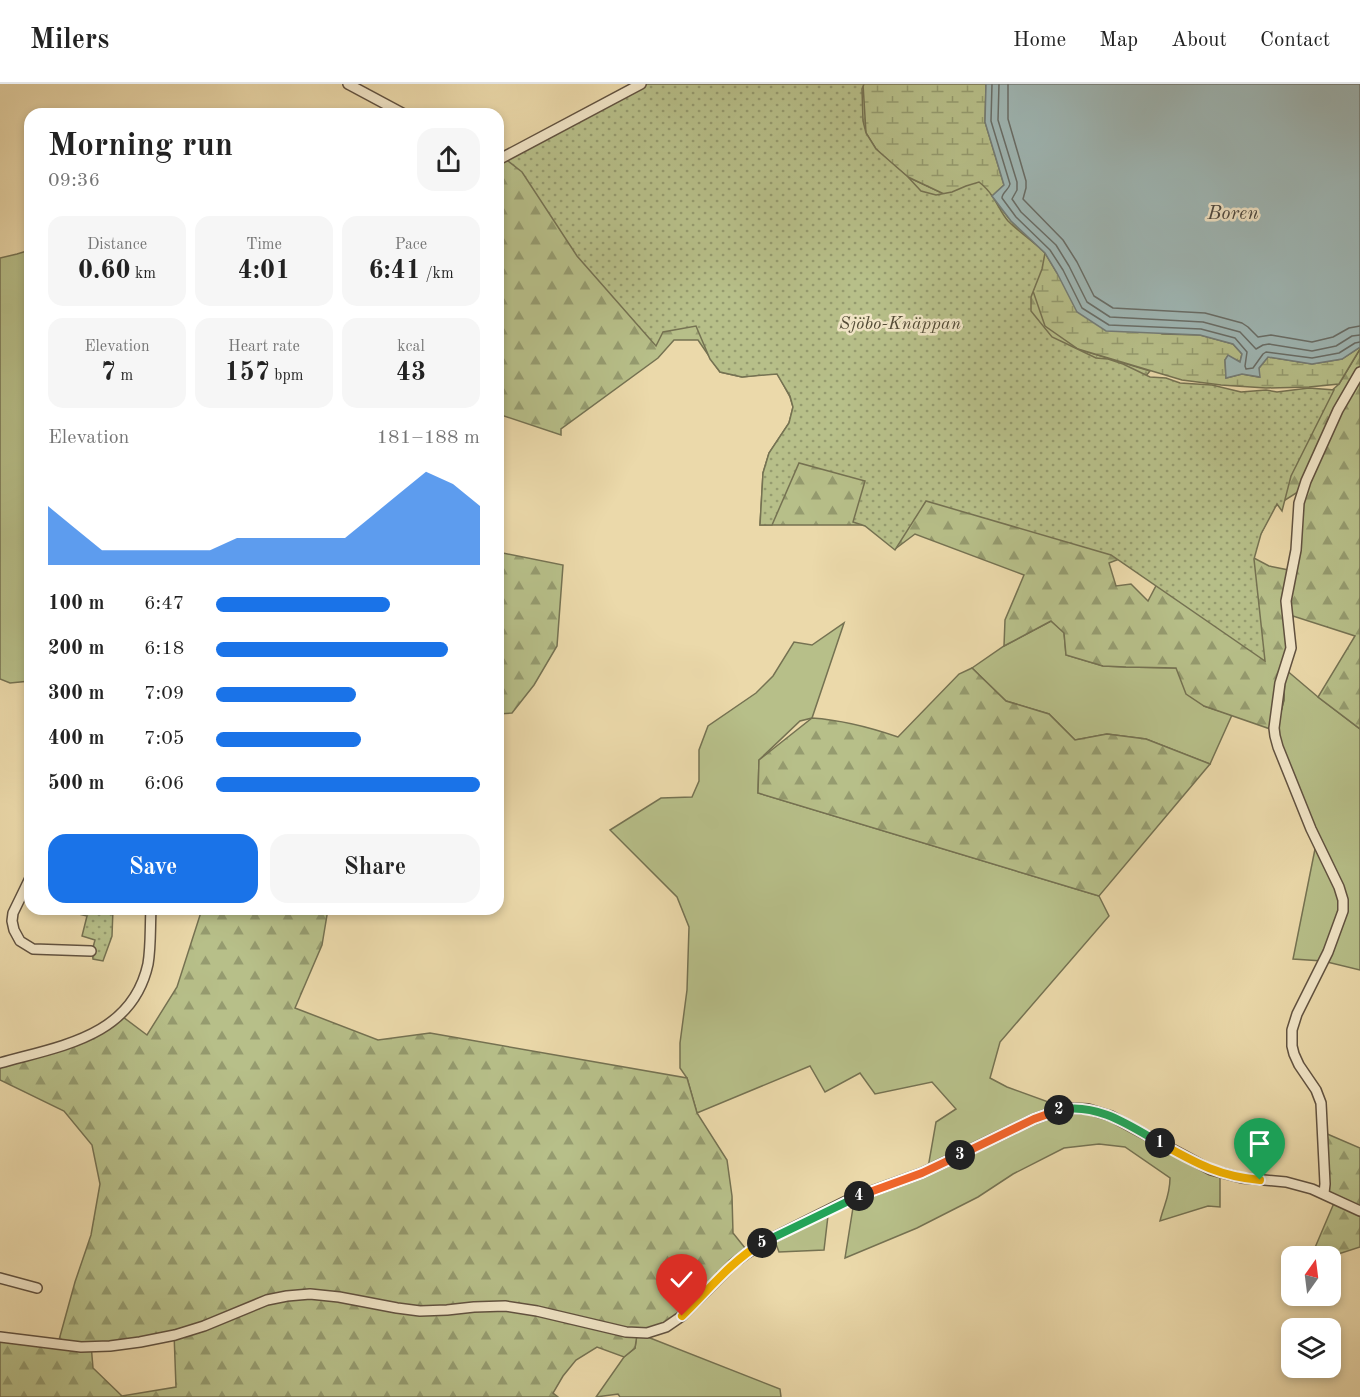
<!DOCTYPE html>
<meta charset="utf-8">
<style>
:root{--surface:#fff;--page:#f6f6f6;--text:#222;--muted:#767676;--line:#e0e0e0;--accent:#1a73e8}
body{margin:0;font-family:"Old Standard TT",serif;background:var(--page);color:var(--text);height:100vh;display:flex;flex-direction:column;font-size:22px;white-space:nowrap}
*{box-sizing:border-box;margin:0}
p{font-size:20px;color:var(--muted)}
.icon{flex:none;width:33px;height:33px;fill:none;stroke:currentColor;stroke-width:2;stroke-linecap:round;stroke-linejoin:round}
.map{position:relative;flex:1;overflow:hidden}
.side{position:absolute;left:24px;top:24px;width:480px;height:807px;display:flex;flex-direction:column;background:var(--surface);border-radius:18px;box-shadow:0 3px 9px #0003}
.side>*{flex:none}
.needle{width:39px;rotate:14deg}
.buttons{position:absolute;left:1281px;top:1162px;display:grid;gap:12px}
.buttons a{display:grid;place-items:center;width:60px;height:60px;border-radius:12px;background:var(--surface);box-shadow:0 3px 9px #0003;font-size:30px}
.pin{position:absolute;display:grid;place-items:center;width:51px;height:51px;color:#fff;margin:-62px -26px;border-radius:50% 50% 50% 0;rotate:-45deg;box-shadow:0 0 6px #0007}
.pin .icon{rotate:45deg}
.km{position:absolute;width:30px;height:30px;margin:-15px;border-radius:50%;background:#222;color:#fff;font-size:16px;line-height:30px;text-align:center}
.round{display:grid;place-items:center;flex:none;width:63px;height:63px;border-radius:18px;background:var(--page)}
.headline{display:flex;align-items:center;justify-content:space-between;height:102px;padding:0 24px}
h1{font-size:33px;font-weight:600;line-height:45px}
.metrics{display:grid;grid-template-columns:repeat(3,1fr);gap:9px;height:102px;padding:6px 24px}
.metrics div{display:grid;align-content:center;border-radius:15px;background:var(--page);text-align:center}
.metrics b{font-size:26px;font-weight:600}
.metrics small{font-size:16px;font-weight:400}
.metrics p{font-size:16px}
.chart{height:168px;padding:12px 24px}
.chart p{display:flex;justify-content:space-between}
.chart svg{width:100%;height:108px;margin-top:6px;fill:var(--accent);opacity:.7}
.cta{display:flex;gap:12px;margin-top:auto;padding:12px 24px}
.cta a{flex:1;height:69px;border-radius:18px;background:var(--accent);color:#fff;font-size:24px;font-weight:600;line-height:69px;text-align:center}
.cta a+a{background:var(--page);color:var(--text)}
ul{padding:0 24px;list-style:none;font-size:20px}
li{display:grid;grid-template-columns:96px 72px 1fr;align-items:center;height:45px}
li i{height:15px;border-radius:8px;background:var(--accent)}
header{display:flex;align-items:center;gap:36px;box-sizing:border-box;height:84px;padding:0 30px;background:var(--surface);border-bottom:2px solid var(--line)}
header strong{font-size:28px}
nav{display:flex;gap:33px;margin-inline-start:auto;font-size:21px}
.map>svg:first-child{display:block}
.grass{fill:#b7bf89;stroke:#757252;stroke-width:1.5}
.forest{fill:url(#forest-firs);stroke:#757252;stroke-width:1.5;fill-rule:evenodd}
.wetland{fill:url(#wetland-marsh);stroke:#757252;stroke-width:1.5}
.park{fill:url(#park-dots);stroke:#757252;stroke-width:1.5}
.water{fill:#9fb7b5;stroke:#747d78;stroke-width:1.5}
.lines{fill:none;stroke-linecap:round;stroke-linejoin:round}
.shore{stroke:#696e68;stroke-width:1.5}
.minor-casing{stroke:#615240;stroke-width:12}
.minor{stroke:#f2e6c8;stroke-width:9}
.split-1-casing{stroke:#fff;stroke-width:12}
.split-2-casing{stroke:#fff;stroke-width:12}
.split-3-casing{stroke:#fff;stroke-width:12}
.split-4-casing{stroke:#fff;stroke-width:12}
.split-5-casing{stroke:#fff;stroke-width:12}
.split-6-casing{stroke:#fff;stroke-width:12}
.split-1{stroke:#f5b400;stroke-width:8}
.split-2{stroke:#22a559;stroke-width:8}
.split-3{stroke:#f0652b;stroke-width:8}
.split-4{stroke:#f0652b;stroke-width:8}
.split-5{stroke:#22a559;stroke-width:8}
.split-6{stroke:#f5b400;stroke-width:8}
.labels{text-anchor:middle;stroke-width:5;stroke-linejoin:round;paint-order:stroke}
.park-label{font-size:18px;font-style:italic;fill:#544c37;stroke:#f2e6c8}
.water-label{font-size:20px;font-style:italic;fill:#4e4a42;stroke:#f2e6c8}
</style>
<header>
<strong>Milers</strong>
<nav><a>Home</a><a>Map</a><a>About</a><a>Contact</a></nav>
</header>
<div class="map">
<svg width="1360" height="1313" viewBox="0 0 1360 1313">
<defs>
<pattern id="forest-firs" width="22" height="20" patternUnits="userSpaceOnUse" patternTransform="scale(1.5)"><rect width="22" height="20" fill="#b7bf89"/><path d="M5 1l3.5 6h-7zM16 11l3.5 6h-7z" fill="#959b6f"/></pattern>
<pattern id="wetland-marsh" width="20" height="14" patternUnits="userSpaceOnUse" patternTransform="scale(1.5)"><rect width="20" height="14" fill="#b7bf89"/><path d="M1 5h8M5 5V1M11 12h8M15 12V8" fill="none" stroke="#959b6f"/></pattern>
<pattern id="park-dots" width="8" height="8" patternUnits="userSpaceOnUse" patternTransform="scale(1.5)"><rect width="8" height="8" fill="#b7bf89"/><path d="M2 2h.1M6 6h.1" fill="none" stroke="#959b6f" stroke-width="1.8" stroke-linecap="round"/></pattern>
</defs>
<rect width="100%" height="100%" fill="#ebd9aa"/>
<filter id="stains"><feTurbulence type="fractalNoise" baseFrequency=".00333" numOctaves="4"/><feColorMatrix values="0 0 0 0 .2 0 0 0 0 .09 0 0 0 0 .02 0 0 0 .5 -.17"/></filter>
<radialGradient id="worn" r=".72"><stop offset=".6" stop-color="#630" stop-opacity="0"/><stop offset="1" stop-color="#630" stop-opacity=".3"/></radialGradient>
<!-- grass -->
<g class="grass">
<polygon points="30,166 30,597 10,599 0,595 0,174 17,170"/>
<polygon points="1051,537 1064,548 1066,571 1103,582 1126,583 1177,584 1204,622 1232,631 1210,680 1146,655 1107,650 1075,656 1049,630 1006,617 972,584 1004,562"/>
<path d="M844,539l-32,95 -12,3 -41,39 -1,33 341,103 10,20 -109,126 -10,36 17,9 55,20 24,-1 134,64v37l-12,-1 -48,15c4,-17 10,-25 10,-43l-45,-31 -26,-3 -35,4 -51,26 -35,23 -61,31 -72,30 10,-63 73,-27 8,-46 20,-13 -24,-27 -57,12 -15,-21 -35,19 -15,-26 -113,47 -10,-35 -7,-10v-25l7,-53 2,-63 -12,-30 -67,-67 51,-32 31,-1 7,-16v-31l9,-24 48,-33 17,-17 21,-34 18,3z"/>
<polygon points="1285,585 1318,613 1360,645 1360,886 1323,877 1293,875 1318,750 1276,647 1284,616"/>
<polygon points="829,1123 824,1166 779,1168 773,1152"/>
<polygon points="638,1243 651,1246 650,1254 780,1305 781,1313 620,1313 618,1310 596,1313 624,1273 635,1264"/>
</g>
<!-- forest -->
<g class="forest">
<path d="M863,0l17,69 11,10 17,14 36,17 29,-3 16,2 22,28 34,32 -12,38 45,58 72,22 -35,44 12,141 -18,7 7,23 15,-2 17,17 10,-19 170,-188 11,-10 21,-35v380l-42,-32 37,-61 -62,-20 -1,32 -7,21 -1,31 -8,31 -72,-25 -18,-12 -10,-26 -50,-1 -23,-1 -37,-11 -2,-22 -13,-12 -47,25 1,-26 19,-45 -109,-41 -20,15 -23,-24h-112l3,-52 6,-20 20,-30 4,-16 -3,-10 -13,-24 -35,4 -22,-5 -22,-32h-24l-16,18 -97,71v6l-63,-21v-261l44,-15zM1304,404l-10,83 -25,-5 -19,-10 24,-49z"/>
<polygon points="498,468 563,481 557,562 534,601 512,629 498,630"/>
<path d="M972,584l34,33 43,13 26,26 32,-6 39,5 64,25 -111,132 -341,-103 1,-33 53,-42c30,2 57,9 86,19l61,-63z"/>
<path d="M202,825h126l-6,36 -27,63 83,32 52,-7 257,45 10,35 30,47 5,36 1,37 16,20 -61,59 -37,18 -13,-2 -3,20 -11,9 -27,-10 -21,13 -13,16 -10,17 5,4h-558v-58l59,1 16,-58 16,-47 9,-51 -8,-39 -28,-34 -64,-31v-19l91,-29 28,-18 28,21 30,-48zM174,1249l2,54 -54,9 -29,-28 -2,-24z"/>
<polygon points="1325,1049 1360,1064 1360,1163 1329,1173 1311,1173 1337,1112 1324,1106"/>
</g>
<!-- wetland -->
<g class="wetland">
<polygon points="863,0 986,0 985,38 1004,101 992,112 989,109 973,107 944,110 908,93 891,79 876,65 866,49"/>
<polygon points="1045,169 1057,189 1162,250 1200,251 1233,260 1242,270 1240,278 1228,272 1225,276 1226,294 1242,290 1259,293 1259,284 1268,273 1312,280 1342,275 1360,263 1360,265 1339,300 1309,303 1266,304 1221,301 1182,296 1078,265 1045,242 1033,207"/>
</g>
<!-- park -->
<g class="park">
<path d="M639,0h225l-2,5 1,32 3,12 10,16 32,28 13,14 15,4 16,-3 14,-6 13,-4c5,4 10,9 13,14 6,8 9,17 16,25 12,12 25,20 37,32l-3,16 -11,28v14l21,26 15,7 29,14 12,1 15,5 27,13 16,1 14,5 32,2 29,7 25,-2 11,2 32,-4 25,2 -43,86 -9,35 -5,-7 -16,30 -7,25 11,102 -154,-106 -185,-54 -31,49 -30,-24 -12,-4 12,-41 -66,-18 -27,62h-12l3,-52 6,-20 20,-30 4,-16 -3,-11 -13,-22 -35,3 -22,-5 -10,-13 -14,-33 -33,6 -7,14 -79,-90 -55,-84 -19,-15z"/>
<polygon points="58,825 113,825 112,852 103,877 93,875 92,867 95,856 82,852 87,832"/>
</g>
<!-- water -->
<polygon class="water" points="986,0 1360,0 1360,263 1342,275 1312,280 1268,273 1259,284 1260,293 1242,290 1226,294 1225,276 1228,271 1240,278 1242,270 1233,260 1200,251 1106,247 1077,228 1057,189 1045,169 1011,137 992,112 1004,101 985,38"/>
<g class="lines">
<!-- shore -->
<g class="shore">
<path d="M992,0l-1,37 19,63c-1,6 -8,8 -8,14l14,19 34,33 13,20 19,38 27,17 92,4 34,9 12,14 -2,14 1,3 7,-1 10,-14 3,-2 46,6 27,-5 16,-10 5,-1"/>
<polyline points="999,0 998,36 1017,98 1017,106 1012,115 1021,128 1056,161 1069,182 1087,218 1110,233 1203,238 1240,248 1256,265 1263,261 1269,260 1312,267 1336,262 1352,252 1360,251"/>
<polyline points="1008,0 1008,35 1026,97 1026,104 1023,115 1063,156 1077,178 1094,212 1113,224 1205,229 1242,239 1248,243 1258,253 1271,251 1312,258 1333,253 1349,244 1360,242"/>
</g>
<defs>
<g id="minor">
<polyline points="348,0 404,30"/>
<polyline points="498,76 641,0"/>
<polyline points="30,794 13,829 12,837 14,846 20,857 33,865 91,867"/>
<path d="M0,979c60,-17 132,-26 148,-99 3,-18 2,-37 3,-55"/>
<polyline points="1324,1109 1325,1100 1321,1019 1316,1006 1299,981 1294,970 1292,962 1292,946 1297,930 1328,868 1343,827 1343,816 1339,803 1311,745 1278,663 1275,652 1274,644 1280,599 1291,564 1286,517 1296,466 1299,419 1306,397 1338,326 1360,288"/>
<polyline points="0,1194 37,1204"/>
<polyline points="0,1253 81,1263 110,1262 140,1258 175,1251 204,1242 267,1216 287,1212 310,1210 339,1213 397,1224 420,1227 447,1226 474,1223 505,1222 537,1227 626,1248 647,1249 666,1243 682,1232 733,1180 746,1170 772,1154 850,1115 922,1089 1034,1035 1056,1027 1070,1024 1088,1025 1111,1032 1211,1086 1242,1094 1286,1098 1312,1105 1360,1127"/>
</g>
</defs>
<!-- minor casing -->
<use href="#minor" class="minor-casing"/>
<!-- minor -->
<use href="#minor" class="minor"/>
</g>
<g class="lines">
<defs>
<path id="split-1" d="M1160,1059c36,20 58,33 100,37"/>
<path id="split-2" d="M1059,1026c37,-8 70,15 101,33"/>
<polyline id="split-3" points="960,1071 1034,1035 1059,1026"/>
<polyline id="split-4" points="859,1112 922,1089 960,1071"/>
<polyline id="split-5" points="762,1159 859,1112"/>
<path id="split-6" d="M682,1232c26,-25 48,-54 80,-73"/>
</defs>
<!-- split-1 casing -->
<use href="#split-1" class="split-1-casing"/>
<!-- split-2 casing -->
<use href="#split-2" class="split-2-casing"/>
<!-- split-3 casing -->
<use href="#split-3" class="split-3-casing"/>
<!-- split-4 casing -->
<use href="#split-4" class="split-4-casing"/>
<!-- split-5 casing -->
<use href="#split-5" class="split-5-casing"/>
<!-- split-6 casing -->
<use href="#split-6" class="split-6-casing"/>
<!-- split-1 -->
<use href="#split-1" class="split-1"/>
<!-- split-2 -->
<use href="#split-2" class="split-2"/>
<!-- split-3 -->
<use href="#split-3" class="split-3"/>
<!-- split-4 -->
<use href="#split-4" class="split-4"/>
<!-- split-5 -->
<use href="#split-5" class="split-5"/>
<!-- split-6 -->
<use href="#split-6" class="split-6"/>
</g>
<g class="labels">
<!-- park labels -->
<g class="park-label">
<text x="900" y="245">Sjöbo-Knäppan</text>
</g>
<!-- water labels -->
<g class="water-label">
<text x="1233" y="135">Boren</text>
</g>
</g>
<rect width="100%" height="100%" filter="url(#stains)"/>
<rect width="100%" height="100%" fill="url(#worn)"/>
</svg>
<div class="buttons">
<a><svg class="needle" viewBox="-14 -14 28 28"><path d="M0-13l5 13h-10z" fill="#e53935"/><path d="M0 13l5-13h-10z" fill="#767676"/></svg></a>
<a><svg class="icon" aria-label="layers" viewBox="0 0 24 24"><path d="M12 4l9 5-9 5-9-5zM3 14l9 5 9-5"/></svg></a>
</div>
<div class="pin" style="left:1260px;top:1096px;background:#1e9e55"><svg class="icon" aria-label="arrive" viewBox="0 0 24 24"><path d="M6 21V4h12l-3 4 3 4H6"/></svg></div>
<div class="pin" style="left:682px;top:1232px;background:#d93025"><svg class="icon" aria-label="check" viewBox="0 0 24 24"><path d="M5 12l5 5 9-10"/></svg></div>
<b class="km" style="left:1160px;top:1059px">1</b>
<b class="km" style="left:1059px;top:1026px">2</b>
<b class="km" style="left:960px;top:1071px">3</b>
<b class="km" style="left:859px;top:1112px">4</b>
<b class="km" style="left:762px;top:1159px">5</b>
<section class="side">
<div class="headline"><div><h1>Morning run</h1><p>09:36</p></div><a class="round"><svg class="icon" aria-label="share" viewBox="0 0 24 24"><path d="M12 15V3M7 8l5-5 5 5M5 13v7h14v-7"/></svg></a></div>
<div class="metrics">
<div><p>Distance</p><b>0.60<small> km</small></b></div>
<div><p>Time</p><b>4:01</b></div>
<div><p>Pace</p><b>6:41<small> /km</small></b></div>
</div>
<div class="metrics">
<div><p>Elevation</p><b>7<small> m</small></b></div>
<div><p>Heart rate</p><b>157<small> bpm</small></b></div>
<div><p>kcal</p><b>43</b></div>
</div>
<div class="chart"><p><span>Elevation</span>181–188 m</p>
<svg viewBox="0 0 160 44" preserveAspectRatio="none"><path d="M0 44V20L10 29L20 38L30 38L40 38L50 38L60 38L70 33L80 33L90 33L100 33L110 33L120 24L130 15L140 6L150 11L160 20V44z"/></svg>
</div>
<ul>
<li><b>100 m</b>6:47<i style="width:66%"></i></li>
<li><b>200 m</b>6:18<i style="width:88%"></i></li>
<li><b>300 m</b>7:09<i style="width:53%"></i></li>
<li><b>400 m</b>7:05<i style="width:55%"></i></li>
<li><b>500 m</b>6:06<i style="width:100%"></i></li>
</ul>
<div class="cta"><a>Save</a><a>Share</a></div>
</section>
</div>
